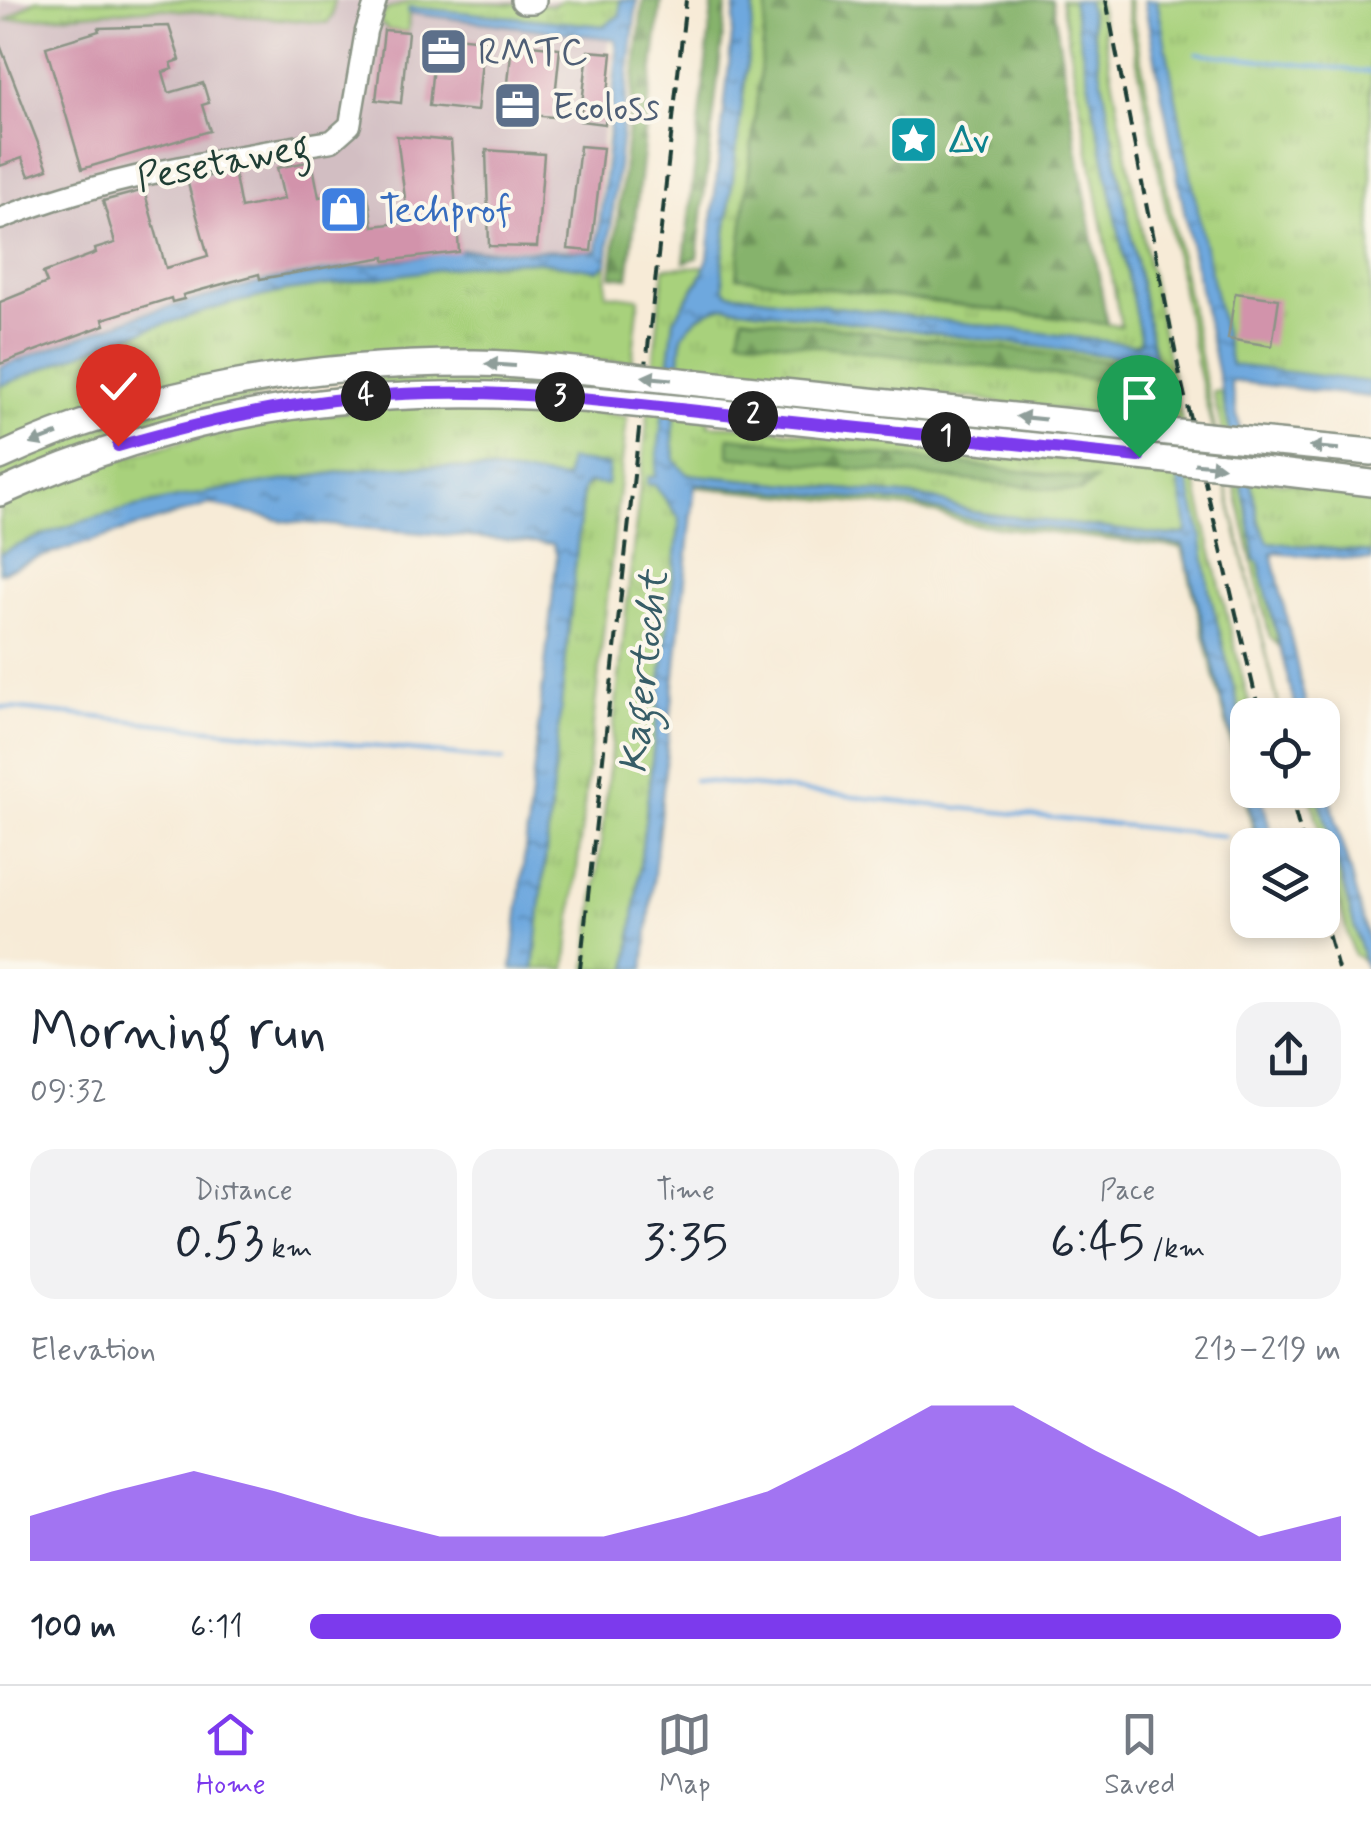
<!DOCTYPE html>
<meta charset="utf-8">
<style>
:root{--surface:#fff;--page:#f2f2f3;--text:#1f2937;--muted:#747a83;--line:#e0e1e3;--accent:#7c3aed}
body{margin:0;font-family:Mynerve,sans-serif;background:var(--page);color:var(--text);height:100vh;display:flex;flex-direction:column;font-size:38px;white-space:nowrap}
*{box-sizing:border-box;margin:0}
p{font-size:32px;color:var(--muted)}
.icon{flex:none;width:55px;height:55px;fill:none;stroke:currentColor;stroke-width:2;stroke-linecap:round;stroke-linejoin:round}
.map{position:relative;height:969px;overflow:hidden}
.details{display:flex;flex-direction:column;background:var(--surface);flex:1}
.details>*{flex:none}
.buttons{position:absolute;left:1230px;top:698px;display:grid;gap:20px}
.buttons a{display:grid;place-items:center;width:110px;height:110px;border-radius:20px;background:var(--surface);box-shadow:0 5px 15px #0003;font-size:50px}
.pin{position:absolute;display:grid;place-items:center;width:85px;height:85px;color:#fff;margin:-102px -42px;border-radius:50% 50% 50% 0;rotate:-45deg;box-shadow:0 0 10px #0007}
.pin .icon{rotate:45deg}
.km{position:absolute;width:50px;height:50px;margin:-25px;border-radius:50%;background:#222;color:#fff;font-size:28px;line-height:50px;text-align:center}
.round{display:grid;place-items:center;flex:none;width:105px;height:105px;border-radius:30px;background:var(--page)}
.summary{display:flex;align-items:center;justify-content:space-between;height:170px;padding:0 30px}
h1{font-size:55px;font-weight:600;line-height:75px}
.stats{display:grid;grid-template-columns:repeat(3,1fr);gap:15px;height:170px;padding:10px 30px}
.stats div{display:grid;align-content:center;border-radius:25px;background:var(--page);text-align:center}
.stats b{font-size:50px;font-weight:600}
.stats small{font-size:28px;font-weight:400}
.stats p{font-size:28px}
.chart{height:280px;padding:20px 30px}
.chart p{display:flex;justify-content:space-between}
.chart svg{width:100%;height:180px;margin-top:10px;fill:var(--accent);opacity:.7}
ul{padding:0 30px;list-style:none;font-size:32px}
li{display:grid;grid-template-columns:160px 120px 1fr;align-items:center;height:75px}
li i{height:25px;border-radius:12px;background:var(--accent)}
.dock{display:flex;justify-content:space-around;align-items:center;height:140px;border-top:2px solid var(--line);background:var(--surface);font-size:28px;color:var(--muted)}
.dock a{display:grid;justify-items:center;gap:5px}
.dock .current{color:var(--accent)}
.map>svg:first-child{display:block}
.industrial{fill:#d2bec2}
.grass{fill:url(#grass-tufts);stroke:#648758;stroke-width:2.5;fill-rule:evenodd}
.forest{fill:url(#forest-firs);stroke:#527850;stroke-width:2.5}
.water{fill:url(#water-ripples);stroke:#467289;stroke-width:2.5;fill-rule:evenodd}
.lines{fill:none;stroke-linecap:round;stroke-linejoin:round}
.stream{stroke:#6ea8de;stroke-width:4}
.building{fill:#d293ab}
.minor-casing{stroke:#8b9486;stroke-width:25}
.major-casing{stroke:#8b9486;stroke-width:30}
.minor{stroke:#fff;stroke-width:20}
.major{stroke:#fff;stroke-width:25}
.rail{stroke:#1f3d34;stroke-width:4;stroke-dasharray:15 8;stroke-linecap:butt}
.major-bridge-casing{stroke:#8b9486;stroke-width:30;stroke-linecap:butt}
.major-bridge{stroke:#fff;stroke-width:25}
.oneway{fill:#8f9e9a}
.route-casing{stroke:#fff;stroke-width:20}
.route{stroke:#7c3aed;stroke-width:12}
.labels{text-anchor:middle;stroke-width:8;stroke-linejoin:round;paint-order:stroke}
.service-label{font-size:38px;fill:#4e5e75;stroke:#fbf7ec;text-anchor:start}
.culture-label{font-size:38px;fill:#0d838f;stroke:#fbf7ec;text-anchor:start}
.street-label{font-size:38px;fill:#1f3d34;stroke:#fbf7ec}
.shop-label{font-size:38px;fill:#366cbe;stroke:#fbf7ec;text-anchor:start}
.water-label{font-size:40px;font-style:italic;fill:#375d67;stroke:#fbf7ec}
</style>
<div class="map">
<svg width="1371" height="969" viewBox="0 0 1371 969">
<defs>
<pattern id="grass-tufts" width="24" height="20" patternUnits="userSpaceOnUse" patternTransform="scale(2.5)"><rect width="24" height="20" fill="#a8d17c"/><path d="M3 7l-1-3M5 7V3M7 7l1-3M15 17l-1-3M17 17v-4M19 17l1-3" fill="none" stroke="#90b46c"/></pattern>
<pattern id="forest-firs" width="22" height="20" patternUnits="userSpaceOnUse" patternTransform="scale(2.5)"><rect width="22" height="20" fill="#86b36c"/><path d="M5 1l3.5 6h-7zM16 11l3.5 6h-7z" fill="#6d935a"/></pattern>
<pattern id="water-ripples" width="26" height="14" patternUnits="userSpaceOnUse" patternTransform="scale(2.5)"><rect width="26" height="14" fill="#6ea8de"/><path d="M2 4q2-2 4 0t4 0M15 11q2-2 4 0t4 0" fill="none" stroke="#5a8ab5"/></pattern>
</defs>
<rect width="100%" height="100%" fill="#fbf7ec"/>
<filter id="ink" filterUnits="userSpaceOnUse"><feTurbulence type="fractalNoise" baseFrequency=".01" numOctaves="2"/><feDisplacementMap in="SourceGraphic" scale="20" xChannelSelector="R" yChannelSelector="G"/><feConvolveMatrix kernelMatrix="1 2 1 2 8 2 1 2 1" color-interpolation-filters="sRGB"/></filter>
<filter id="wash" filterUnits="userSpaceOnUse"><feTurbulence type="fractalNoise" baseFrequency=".0048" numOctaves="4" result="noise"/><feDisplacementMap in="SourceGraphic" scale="40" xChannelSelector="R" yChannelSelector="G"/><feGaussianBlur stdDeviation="2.25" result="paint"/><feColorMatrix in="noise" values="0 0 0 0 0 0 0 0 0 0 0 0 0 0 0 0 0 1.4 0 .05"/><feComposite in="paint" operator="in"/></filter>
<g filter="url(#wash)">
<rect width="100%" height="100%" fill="#f7ebd7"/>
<!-- industrial -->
<polygon class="industrial" points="0,0 612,0 594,275 0,397"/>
<!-- grass -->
<g class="grass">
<polygon points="36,0 334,0 332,17 327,23 156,8 6,20"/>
<polygon points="414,0 553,5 563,0 621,0 620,15 604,26 409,8 408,32 389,30 379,22 386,10"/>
<polygon points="755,0 768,0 737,277 1121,326 1061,0 1072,0 1141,341 1131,345 728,293 723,289 722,265"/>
<path d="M1087,0h11c43,240 93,479 154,715h-4l-1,27 -38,-152 -36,-169 -22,-80z"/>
<polygon points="1125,0 1129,0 1225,481 1281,715 1197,366"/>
<polygon points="1155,0 1371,0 1371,385 1227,365"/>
<path d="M535,261l63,9 9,-6 -1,30 33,4 -7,65 -211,-9 -421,91v-59c74,-30 147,-59 224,-81 100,-27 208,-40 311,-44z"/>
<polygon points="707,266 674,320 655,485 680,519 628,969 587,969 664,268"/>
<path d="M726,306l415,54c14,12 48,153 46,173l-18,3 -197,-24 -38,-13 -22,-3 -225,-22 -12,-13 -2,-25 9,-100c8,-16 27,-27 44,-30zM715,371l12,6 165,18 86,3 33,8 141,11 9,55 -34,-7 -387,-39 -32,-1 2,-21 429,47 -5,-14 -422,-45z"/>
<polygon points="420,370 604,381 605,393 401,388 352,382"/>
<polygon points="278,390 0,486 0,465 103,426 203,398"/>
<polygon points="1221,391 1251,525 1255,559 1259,563 1279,646 1270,637 1213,392"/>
<path d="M463,399l116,9 48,9 -61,552h-32l49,-480 7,-6c-63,-9 -141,-20 -205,-16 -30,1 -61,8 -90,12 -99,14 -205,31 -295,75v-53l70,-29 189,-51z"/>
<polygon points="1250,479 1371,492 1371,553 1268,542 1259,522"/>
<polygon points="694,484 911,503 971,519 1183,545 1259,845 1257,845 1182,548 971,524 921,509 696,487"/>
<polygon points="1309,790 1317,790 1364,961 1353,954"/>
</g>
<!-- forest -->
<g class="forest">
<polygon points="643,0 661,0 628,278 611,276"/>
<polygon points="713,0 727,0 697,258 684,262"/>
<polygon points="768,0 1052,0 1107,324 737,277"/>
<polygon points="743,316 1115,362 1107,381 739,337"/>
<polygon points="729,437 1096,480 1081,492 729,456"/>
</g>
<!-- water -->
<g class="water">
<polygon points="620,0 637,0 607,264 598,270 535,261 483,263 286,291 229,304 120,338 0,386 0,367 143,314 272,280 462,250 597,251 617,54 615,39 408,13 409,7 604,26 620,15"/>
<path d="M736,0h19l-33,265 2,24 4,4 409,52 4,-4 -69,-341h15l64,341 50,192 8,57 38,152 1,48h12l14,55h-15l-76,-300 -212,-26 -60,-16 -216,-19 -51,485h-16l52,-450 -25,-34 -8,-1 1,-7h7l19,-157 26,-41 8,-21zM726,306l415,54c14,12 47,152 46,173l-18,3 -197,-24 -38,-13 -22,-3 -225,-22 -12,-13 -2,-25 9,-100c8,-16 27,-28 44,-30z"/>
<polygon points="1144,0 1157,0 1202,233 1231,365 1371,382 1371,397 1230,381 1259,522 1268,542 1371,553 1371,561 1272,553 1308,715 1297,715 1259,563 1255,559 1250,525 1190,242"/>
<path d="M568,460l41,5 -2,20 -19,-2 -5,6 -49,480h-22l45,-413 -4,-12 -270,-23 -73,-17 -170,53 -40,16v-19c89,-44 196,-61 294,-75 29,-4 60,-10 90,-12 54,-4 127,6 182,12z"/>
<polygon points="1323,772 1371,950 1371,969 1366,969 1317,790 1322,790"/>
</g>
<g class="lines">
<!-- stream -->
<g class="stream">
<polyline points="1197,53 1371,72"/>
<polyline points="0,707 503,760"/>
<polyline points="694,780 1224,836"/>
</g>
</g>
<g id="blocks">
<!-- building -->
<g class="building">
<polygon points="169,26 180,60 171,63 173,69 163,72 169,93 203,83 209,103 202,105 210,131 82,169 46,47 99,31 98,28"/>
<polygon points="384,30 408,32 401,103 376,100"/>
<polygon points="436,35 484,40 477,111 429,106"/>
<polygon points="512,43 560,48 553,117 505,113"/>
<polygon points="0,45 48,169 29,176 22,158 0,166"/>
<polygon points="588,51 612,53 605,124 580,121"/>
<polygon points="397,136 451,141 459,252 385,261 385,257 260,279 259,274 183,295 184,299 172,302 171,298 103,319 105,325 0,364 0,302 47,283 43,273 96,253 95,249 115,243 103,201 144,190 166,268 208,256 187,180 231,172 234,171 241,208 284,199 277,168 312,161 319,197 367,189 373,226 408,222"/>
<polygon points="580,146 603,148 591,251 568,249"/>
<polygon points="486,150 544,154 537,247 489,246"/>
<polygon points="1235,293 1279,299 1272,346 1228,339"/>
</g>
</g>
</g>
<g filter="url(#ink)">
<use href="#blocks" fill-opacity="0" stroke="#8b9486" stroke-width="2.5"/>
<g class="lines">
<defs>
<path id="minor" d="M0,219c107,-43 219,-60 332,-78l18,-16 16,-94 10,-31"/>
<g id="major">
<polyline points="524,0 533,0"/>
<polyline points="717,385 1128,428"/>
<polyline points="714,412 1139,457"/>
<polyline points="1277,443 1371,452"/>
<path d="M0,457c145,-68 316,-95 475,-94 41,0 81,6 122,9"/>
<polyline points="1279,472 1371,483"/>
<path d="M0,493c195,-89 382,-110 594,-93"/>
</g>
</defs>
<!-- minor casing -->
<use href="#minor" class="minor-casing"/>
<!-- major casing -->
<use href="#major" class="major-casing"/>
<!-- minor -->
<use href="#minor" class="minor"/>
<!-- major -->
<use href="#major" class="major"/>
<!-- rail -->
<g class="rail">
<polyline points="1106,0 1180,376 1260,715"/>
<polyline points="1289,790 1304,845"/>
<polyline points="1322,913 1338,969"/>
<polyline points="580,969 686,0"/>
</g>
<defs>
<g id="major-bridge">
<polyline points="597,372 717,385"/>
<polyline points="594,400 714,412"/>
<polyline points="1128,428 1277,443"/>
<polyline points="1139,457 1279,472"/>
</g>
</defs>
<!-- major-bridge casing -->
<use href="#major-bridge" class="major-bridge-casing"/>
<!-- major-bridge -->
<use href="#major-bridge" class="major-bridge"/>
</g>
<!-- one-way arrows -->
<defs><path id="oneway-solid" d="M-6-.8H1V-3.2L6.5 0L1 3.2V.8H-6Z" transform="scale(2.5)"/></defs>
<g class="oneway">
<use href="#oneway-solid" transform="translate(500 365) rotate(-176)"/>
<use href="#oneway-solid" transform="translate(657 378) rotate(-174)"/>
<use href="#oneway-solid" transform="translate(1031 418) rotate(-174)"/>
<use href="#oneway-solid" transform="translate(44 439) rotate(159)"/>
<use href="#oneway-solid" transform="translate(1324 448) rotate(-175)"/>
<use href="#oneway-solid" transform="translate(1209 465) rotate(6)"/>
</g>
</g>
<g class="lines" filter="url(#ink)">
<defs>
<path id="route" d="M118,446c81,-23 161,-42 245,-49 121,-12 241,4 362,17 138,14 276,29 414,43"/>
</defs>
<!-- route casing -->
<use href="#route" class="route-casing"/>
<!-- route -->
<use href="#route" class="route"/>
</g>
<!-- icons -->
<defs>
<symbol id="office-square" viewBox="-11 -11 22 22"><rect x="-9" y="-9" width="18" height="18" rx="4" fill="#5c6f8a" stroke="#fbf7ec"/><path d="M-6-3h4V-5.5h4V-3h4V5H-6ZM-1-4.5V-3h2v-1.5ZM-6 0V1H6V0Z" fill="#fff"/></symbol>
<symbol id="sight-square" viewBox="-11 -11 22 22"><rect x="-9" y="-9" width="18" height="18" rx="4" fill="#0f9aa8" stroke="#fbf7ec"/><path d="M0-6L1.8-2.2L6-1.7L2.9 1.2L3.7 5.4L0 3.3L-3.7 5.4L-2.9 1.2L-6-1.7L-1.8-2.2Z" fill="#fff"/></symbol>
<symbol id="shop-square" viewBox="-11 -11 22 22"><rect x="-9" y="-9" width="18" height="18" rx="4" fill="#3f7fe0" stroke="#fbf7ec"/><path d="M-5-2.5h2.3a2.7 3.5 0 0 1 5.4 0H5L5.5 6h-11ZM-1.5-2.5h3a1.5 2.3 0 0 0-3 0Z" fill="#fff"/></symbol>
</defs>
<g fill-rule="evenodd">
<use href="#office-square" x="416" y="24" width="55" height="55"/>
<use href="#office-square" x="490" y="78" width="55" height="55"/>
<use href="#sight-square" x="886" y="112" width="55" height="55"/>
<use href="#shop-square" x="316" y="182" width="55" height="55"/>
</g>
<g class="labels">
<!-- service labels -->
<g class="service-label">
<text x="478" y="64">RMTC</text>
<text x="552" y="119">Ecoloss</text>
</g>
<!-- culture labels -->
<g class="culture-label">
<text x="949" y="152">∆v</text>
</g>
<!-- street labels -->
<g class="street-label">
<text transform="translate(223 161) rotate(-11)" y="13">Pesetaweg</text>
</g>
<!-- shop labels -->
<g class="shop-label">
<text x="379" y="222">Techprof</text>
</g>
<!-- water labels -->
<g class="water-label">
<text transform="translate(642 672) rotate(-84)" y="14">Kagertocht</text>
</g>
</g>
</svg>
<div class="buttons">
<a><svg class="icon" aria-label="locate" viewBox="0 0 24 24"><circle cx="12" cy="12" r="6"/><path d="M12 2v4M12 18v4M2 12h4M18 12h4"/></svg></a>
<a><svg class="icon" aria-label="layers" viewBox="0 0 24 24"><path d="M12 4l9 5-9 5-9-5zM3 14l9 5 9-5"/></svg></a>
</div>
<div class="pin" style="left:1139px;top:457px;background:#1e9e55"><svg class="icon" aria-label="arrive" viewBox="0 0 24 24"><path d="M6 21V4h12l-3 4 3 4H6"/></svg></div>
<div class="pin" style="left:118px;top:446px;background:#d93025"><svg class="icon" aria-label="check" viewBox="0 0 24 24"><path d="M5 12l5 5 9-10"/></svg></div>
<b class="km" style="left:946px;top:437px">1</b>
<b class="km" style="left:753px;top:416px">2</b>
<b class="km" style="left:560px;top:397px">3</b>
<b class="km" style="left:366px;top:396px">4</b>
</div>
<section class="details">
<div class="summary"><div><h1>Morning run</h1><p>09:32</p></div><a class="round"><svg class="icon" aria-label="share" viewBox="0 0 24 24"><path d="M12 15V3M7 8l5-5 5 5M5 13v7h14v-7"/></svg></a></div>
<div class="stats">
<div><p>Distance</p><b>0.53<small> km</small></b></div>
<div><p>Time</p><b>3:35</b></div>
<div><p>Pace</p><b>6:45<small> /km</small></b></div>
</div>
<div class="chart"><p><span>Elevation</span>213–219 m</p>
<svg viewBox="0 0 160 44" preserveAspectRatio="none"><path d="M0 44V33L10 27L20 22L30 27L40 33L50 38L60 38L70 38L80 33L90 27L100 17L110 6L120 6L130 17L140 27L150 38L160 33V44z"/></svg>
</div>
<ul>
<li><b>100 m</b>6:11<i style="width:100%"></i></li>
</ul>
</section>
<nav class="dock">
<a class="current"><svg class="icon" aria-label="home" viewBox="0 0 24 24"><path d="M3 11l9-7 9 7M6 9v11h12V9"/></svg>Home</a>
<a><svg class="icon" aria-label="map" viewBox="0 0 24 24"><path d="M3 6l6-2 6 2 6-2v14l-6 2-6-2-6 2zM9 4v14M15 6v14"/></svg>Map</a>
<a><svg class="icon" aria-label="saved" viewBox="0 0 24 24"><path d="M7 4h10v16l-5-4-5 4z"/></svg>Saved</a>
</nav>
